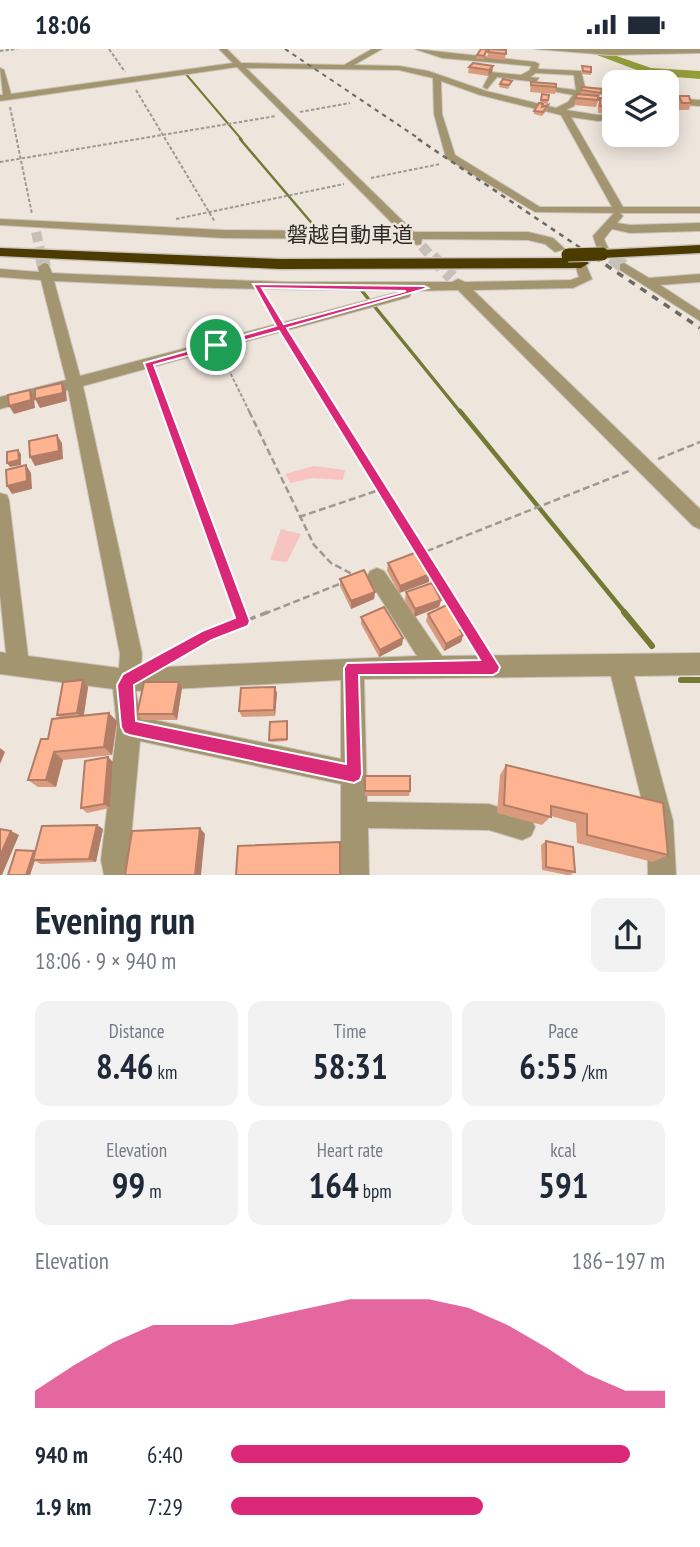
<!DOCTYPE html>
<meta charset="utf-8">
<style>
:root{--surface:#fff;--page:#f2f2f3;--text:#1f2937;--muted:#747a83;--accent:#db2777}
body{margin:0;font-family:"PT Sans Narrow","Noto Sans JP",sans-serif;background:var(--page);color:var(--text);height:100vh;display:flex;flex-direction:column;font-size:26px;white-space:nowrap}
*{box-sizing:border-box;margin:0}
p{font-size:23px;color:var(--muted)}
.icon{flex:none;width:38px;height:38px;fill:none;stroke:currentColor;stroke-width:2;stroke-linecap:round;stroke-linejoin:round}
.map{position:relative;height:826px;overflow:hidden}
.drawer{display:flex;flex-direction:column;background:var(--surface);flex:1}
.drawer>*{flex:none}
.controls{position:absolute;left:602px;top:21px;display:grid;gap:14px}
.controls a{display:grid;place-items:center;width:77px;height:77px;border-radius:14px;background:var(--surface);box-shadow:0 4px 18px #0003;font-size:35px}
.pin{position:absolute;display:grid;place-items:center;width:60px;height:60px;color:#fff;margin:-30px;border:4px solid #fff;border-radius:50%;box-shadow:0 2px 7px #0007}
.round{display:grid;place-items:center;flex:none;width:74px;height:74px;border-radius:14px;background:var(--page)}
.headline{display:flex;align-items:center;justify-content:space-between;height:119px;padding:0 35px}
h1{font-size:38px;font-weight:700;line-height:52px}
.figures{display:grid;grid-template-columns:repeat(3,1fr);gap:10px;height:119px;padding:7px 35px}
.figures div{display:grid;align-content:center;border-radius:14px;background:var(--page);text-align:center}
.figures b{font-size:35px;font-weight:700}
.figures small{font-size:19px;font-weight:400}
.figures p{font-size:19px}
.chart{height:196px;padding:14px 35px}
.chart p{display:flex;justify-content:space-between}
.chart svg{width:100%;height:126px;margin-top:7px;fill:var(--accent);opacity:.7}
ul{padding:0 35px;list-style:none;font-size:23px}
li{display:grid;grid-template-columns:112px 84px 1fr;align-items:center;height:52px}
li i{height:18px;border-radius:9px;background:var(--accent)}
.status{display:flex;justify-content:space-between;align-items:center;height:49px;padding:0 35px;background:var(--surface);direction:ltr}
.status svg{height:19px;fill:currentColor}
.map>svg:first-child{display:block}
.green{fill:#f8c4c1}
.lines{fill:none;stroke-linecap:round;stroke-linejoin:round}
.stream-far4{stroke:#747a34;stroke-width:2}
.stream-far3{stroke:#747a34;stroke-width:2.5}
.stream-far2{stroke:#747a34;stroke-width:3.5}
.stream-far1{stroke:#747a34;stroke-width:4.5}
.stream{stroke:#747a34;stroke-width:6}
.river{fill:#939d39;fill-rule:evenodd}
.minor-tunnel-far1{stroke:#c7c0b9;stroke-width:10;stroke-dasharray:10 5;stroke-linecap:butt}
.minor-tunnel{stroke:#c7c0b9;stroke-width:14;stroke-dasharray:14 7;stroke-linecap:butt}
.minor-casing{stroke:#cbc4bc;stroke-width:2}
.highway-casing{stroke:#cbc4bc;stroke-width:3}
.path-far2{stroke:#9f9993;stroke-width:2;stroke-dasharray:3.5 2;stroke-linecap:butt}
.path-far1{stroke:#9f9993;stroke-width:2.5;stroke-dasharray:7 3.5;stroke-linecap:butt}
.path{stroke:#9f9993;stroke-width:3.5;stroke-dasharray:10 5;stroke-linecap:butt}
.minor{fill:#a2956f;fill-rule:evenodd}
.highway{fill:#4b3b00;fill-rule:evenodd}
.rail-far2{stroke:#6d6863;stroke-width:2;stroke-dasharray:4.5 4.5;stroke-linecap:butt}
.rail-far1{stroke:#6d6863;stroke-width:2.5;stroke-dasharray:5 5;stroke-linecap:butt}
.rail{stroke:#6d6863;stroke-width:3.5;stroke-dasharray:7 7;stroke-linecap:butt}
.highway-bridge-casing{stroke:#cbc4bc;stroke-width:15;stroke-linecap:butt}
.highway-bridge{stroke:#4b3b00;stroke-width:13}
.wall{fill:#da9a7d}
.shaded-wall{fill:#b27d66}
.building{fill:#feb391;stroke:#b27d66;stroke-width:2}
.route{fill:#db2777;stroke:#fff;stroke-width:2;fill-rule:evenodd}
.labels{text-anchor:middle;stroke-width:5;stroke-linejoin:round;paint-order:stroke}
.far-street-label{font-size:21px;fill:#2d2a27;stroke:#eee6dd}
</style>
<div class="status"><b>18:06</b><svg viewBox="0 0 49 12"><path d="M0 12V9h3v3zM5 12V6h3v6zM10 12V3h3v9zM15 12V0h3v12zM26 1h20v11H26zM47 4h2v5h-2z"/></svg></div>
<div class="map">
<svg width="700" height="826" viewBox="0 0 700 826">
<rect width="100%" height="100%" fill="#eee6dd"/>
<!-- green -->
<g class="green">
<polygon points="314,417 345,421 343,431 312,429 291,434 285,425"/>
<polygon points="281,480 301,485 287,513 270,511"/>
</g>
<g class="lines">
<!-- stream-far4 -->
<polyline class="stream-far4" points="185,24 242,91"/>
<!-- stream-far3 -->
<polyline class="stream-far3" points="240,90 321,185"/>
<!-- stream-far2 -->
<polyline class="stream-far2" points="362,242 461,364"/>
<!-- stream-far1 -->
<polyline class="stream-far1" points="460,362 626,565"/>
<!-- stream -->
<g class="stream">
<polyline points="624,563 652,597"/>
<polyline points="681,631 700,631"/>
</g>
<!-- river -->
<polygon class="river" points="581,0 597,0 651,19 700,22 700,30 650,26"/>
<!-- minor-tunnel-far1 -->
<g class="minor-tunnel-far1">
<polyline points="36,183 42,210"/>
<polyline points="422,197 434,210"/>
<polyline points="602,199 614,210"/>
</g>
<!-- minor-tunnel -->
<g class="minor-tunnel">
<polyline points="42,208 44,218"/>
<polyline points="432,208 452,228"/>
<polyline points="612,208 624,218"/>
</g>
<defs>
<g id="minor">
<path d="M219,0h8l14,14 103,2 28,-16h10l-28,16 45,1 29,5 58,20 70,17 12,-6 5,-7 -42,-8 4,-2 41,5 -2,-15 -38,-2 -6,4 9,1 -3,4 -39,-5 -10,12 -4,-2 8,-15 30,3 9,-5 1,-4 -89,-8 -27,-9 120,13 4,2 -1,5 43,2 4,16 29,4v5l-31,-4 -9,14 -8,4 32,5 16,-2v6l-16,2 -27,-4 52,90h77v6h-80l3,3 -6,7 13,2 70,-2v8l-70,2 -18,-4 -8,10 4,9 -10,3 -5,-15 21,-23 -79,-1 -89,-54 -12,-44 -1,-36 -34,-8 -153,-2 168,164h114l25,6 12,11 -10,3 -10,-8 -17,-4 -106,-1 -1,5 -4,1 -9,-6 -185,-1 -223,-13v-6l223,11 178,2 -164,-165 -237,34v-6h3l-3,-27 4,2 7,24 222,-31zM441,32l39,14 81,20 51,92h-72l-85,-52 -13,-41z"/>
<polygon points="535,0 700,0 700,4 610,6"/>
<polygon points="667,49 700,51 700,57 667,55"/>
<path d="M44,214l4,1 4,9 20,1 214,8h166l6,-3 7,3 106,-2 8,-3 -3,-9 2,-3h8l6,14 -19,9 -100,2 227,219v20l-7,-3 -235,-236 -52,1 5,3 -2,3 -326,89 59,268 -1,14 276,-12 -50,-79 3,-6 7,-3 7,3 58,85 258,-3v22l-66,1 39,145 3,54h-28l-1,-54 -36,-145 -247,3 3,123 122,2 42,14 4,9 -4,9 -9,4 -33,-10 -121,-2 1,47h-28v-91l-201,-43 -11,119 3,15h-28l-3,-15 16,-133 -4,-38 -113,-15v-22l6,1 -6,-58v-102l7,2 2,5 19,156 91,12 1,-14 -52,-264 -68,19v-12l66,-17 -25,-100 -41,-3v-8l39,3 -1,-5zM54,232l161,7 187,3 -322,85zM341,631v79l-201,-42 -4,-26z"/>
<polygon points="624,214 649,229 700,225 700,233 660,236 700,262 700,272 620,221 620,215"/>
</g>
<g id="highway">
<polygon points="700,196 700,204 602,209 595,205 602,201"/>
<polygon points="0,199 279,210 581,209 589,214 581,219 279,220 0,207"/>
</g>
</defs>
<!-- minor casing -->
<use href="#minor" class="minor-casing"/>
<!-- highway casing -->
<use href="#highway" class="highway-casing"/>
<!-- path-far2 -->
<g class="path-far2">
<polyline points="109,0 125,23"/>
<polyline points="0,2 17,0"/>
<polyline points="136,41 215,173"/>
<polyline points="10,58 32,165"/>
<polyline points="300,63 350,54"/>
<polyline points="0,113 276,67"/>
<polyline points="371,129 440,115"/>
<polyline points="176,170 344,135"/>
<polyline points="262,246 275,268"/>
<polyline points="288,288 335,364"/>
<polyline points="221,305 250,364"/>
<polyline points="153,326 167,364"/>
</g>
<!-- path-far1 -->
<g class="path-far1">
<polyline points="166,362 240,565"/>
<polyline points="249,362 314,496 331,514 354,526"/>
<polyline points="334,362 459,565"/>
<polyline points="658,410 700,393"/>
<polyline points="299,468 382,440"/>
<polyline points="417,506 629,422"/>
<polyline points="264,565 342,534"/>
</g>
<!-- path -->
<g class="path">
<polyline points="240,563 243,572"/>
<polyline points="458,563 482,601"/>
<polyline points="165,610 207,587 268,563"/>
</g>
<!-- minor -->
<use href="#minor" class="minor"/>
<!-- highway -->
<use href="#highway" class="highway"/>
<!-- rail-far2 -->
<polyline class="rail-far2" points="285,0 421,91"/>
<!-- rail-far1 -->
<polyline class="rail-far1" points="418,90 597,210"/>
<!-- rail -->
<polyline class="rail" points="594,208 700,279"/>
<defs>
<polyline id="highway-bridge" points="568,206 602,205"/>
</defs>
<!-- highway-bridge casing -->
<use href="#highway-bridge" class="highway-bridge-casing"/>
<!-- highway-bridge -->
<use href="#highway-bridge" class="highway-bridge"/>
</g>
<!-- wall -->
<g class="wall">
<polygon points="481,0 504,0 504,1 506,1 505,11 487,9 488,2 487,1 484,10 476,10 477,6"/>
<polygon points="493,17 492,24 488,27 468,24 469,18"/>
<polygon points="582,17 591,23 591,26 582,25"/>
<polygon points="512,32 508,40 499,38 500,35"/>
<polygon points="531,33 556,38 555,45 530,43"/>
<polygon points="582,38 602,40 596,58 574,56 577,45 580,45"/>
<polygon points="542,45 549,46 548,55 540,54"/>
<polygon points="679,47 691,54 689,61 679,61 677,54"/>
<polygon points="600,49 607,57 605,64 598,64 598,56"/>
<polygon points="548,56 548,60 542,67 534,65 534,62"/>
<polygon points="388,514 429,533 399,544 387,522"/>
<polygon points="340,530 375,543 374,550 351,560 340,537"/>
<polygon points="406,543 441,551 439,558 414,568 405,551"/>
<polygon points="428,565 464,585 463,586 461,593 444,602 426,572"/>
<polygon points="361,568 403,589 402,596 379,608 361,575"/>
<polygon points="83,631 88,638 84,666 117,672 112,706 63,711 56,738 38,738 28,731 48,690 60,669 57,666"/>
<polygon points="179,633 182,639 177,671 142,671 137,665"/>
<polygon points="277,644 275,667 242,668 239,662"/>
<polygon points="287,675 287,692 270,693 269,691"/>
<polygon points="113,713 110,759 87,764 81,759"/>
<polygon points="506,716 668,806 653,813 577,794 576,774 551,767 542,776 497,764 500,726"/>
<polygon points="365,727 410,742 409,747 365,747"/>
<polygon points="97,776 103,780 96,813 41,815 35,812 30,826 8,826 35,803"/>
<polygon points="546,792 575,823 570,826 567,826 542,821 541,796"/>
</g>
<!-- shaded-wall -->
<g class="shaded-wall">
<polygon points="493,17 492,24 488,27 489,21"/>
<polygon points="62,334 66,342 67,352 40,359 35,350"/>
<polygon points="30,341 34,349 35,359 14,365 9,357"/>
<polygon points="57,386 62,394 63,410 35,417 30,408"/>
<polygon points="18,401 21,405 21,416 10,418 7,414"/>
<polygon points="26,416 31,424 32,440 12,445 7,437"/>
<polygon points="430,525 429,533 399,544 400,537"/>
<polygon points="375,543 374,550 351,560 351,552"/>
<polygon points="441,551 439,558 414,568 415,560"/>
<polygon points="467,578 464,585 458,588 460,581"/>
<polygon points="463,586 461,593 444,602 446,595"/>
<polygon points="403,589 402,596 379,608 380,601"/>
<polygon points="83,631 88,638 83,670 77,664"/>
<polygon points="179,633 182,639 177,671 173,665"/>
<polygon points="275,638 277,644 275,667 274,661"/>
<polygon points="109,664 117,672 112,706 104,698"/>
<polygon points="0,699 5,703 0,715"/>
<polygon points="54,703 63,711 56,738 46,731"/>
<polygon points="108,708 113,713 110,759 104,755"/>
<polygon points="97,776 103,780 96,813 89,810"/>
<polygon points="200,779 205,785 201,826 195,826"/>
<polygon points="11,782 19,786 2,826 0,826 0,807"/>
<polygon points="34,802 37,804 30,826 26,826"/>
</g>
<!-- building -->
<g class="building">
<polygon points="481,0 487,0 484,7 477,6"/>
<polygon points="489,0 506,1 506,5 488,3"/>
<polygon points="473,14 493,17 489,21 469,18"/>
<polygon points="582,17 591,18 591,23 583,22"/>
<polygon points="503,30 512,32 509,36 500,35"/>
<polygon points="637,31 655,33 637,33"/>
<polygon points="531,33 556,35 556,38 531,36"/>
<polygon points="582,38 602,40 601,44 581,41"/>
<polygon points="542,45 549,46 548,51 541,51"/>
<polygon points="577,45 598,47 598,51 576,49"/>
<polygon points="679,47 689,47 691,54 682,54"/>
<rect x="600" y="49" width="7" height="8"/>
<polygon points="539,54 543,55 542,58 548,56 543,63 534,62"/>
<polygon points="62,334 63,344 35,350 35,340"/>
<polygon points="30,341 31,351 9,357 8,346"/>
<polygon points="57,386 59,402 30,408 29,392"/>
<polygon points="18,401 19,411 7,414 7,403"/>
<polygon points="26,416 27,432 7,437 6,421"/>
<polygon points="417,503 430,525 400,537 388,514"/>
<polygon points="364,521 375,543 351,552 340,530"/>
<polygon points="432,534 441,551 415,560 406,543"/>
<polygon points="451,554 467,578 460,581 463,586 446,595 428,565"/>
<polygon points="384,558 403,589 380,601 361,568"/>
<polygon points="83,631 77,664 57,666 63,633"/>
<polygon points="144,633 179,633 173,665 137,665"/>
<polygon points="275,638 274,661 239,662 241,639"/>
<polygon points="109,664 104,698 54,703 46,731 28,731 41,690 48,690 52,670"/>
<polygon points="287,672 287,690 269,691 270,673"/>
<polygon points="108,708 104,755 81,759 85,712"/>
<polygon points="506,716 663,754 668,806 587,786 587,765 551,757 551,768 504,756"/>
<rect x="365" y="727" width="45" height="15"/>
<polygon points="97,776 89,810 33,811 42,777"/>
<polygon points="200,779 195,826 125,826 132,782"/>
<polygon points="0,780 11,782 0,807"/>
<polygon points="546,792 573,798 575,823 546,818"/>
<polygon points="340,793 340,826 236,826 238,797"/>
<polygon points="16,801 34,802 26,826 8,826"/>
</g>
<!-- route -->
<path class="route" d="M253,235l171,2 4,2 -141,40 213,339 -2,5 -5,3h-134l3,99 -2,6 -6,3 -225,-48 -5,-2 -3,-6 -4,-42 6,-11 79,-43 33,-13 -91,-255 132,-37zM262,239l144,3 -122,33zM279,282l201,329 -133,3 -3,5 2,96 -210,-43 -2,-36 78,-45 36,-14 2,-5 -96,-256z"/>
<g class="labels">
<!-- far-street labels -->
<g class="far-street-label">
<text x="350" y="193">磐越自動車道</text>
</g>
</g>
</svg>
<div class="controls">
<a><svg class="icon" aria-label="layers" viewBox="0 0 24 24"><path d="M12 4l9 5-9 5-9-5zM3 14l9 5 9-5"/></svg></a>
</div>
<div class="pin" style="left:216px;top:296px;background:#1e9e55"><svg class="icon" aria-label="arrive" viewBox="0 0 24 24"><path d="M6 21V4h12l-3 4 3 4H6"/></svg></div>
</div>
<section class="drawer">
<div class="headline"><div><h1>Evening run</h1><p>18:06 · 9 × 940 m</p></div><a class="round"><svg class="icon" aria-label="share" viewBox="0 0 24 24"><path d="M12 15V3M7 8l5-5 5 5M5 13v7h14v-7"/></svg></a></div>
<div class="figures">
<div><p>Distance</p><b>8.46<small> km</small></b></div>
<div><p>Time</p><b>58:31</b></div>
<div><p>Pace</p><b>6:55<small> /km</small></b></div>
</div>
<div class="figures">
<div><p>Elevation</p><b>99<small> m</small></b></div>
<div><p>Heart rate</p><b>164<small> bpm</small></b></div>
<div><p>kcal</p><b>591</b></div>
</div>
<div class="chart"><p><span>Elevation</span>186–197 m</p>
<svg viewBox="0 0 160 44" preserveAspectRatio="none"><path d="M0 44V38L10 29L20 21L30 15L40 15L50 15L60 12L70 9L80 6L90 6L100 6L110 9L120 15L130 23L140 32L150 38L160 38V44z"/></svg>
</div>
<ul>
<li><b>940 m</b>6:40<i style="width:92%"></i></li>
<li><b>1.9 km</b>7:29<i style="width:58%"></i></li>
</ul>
</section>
